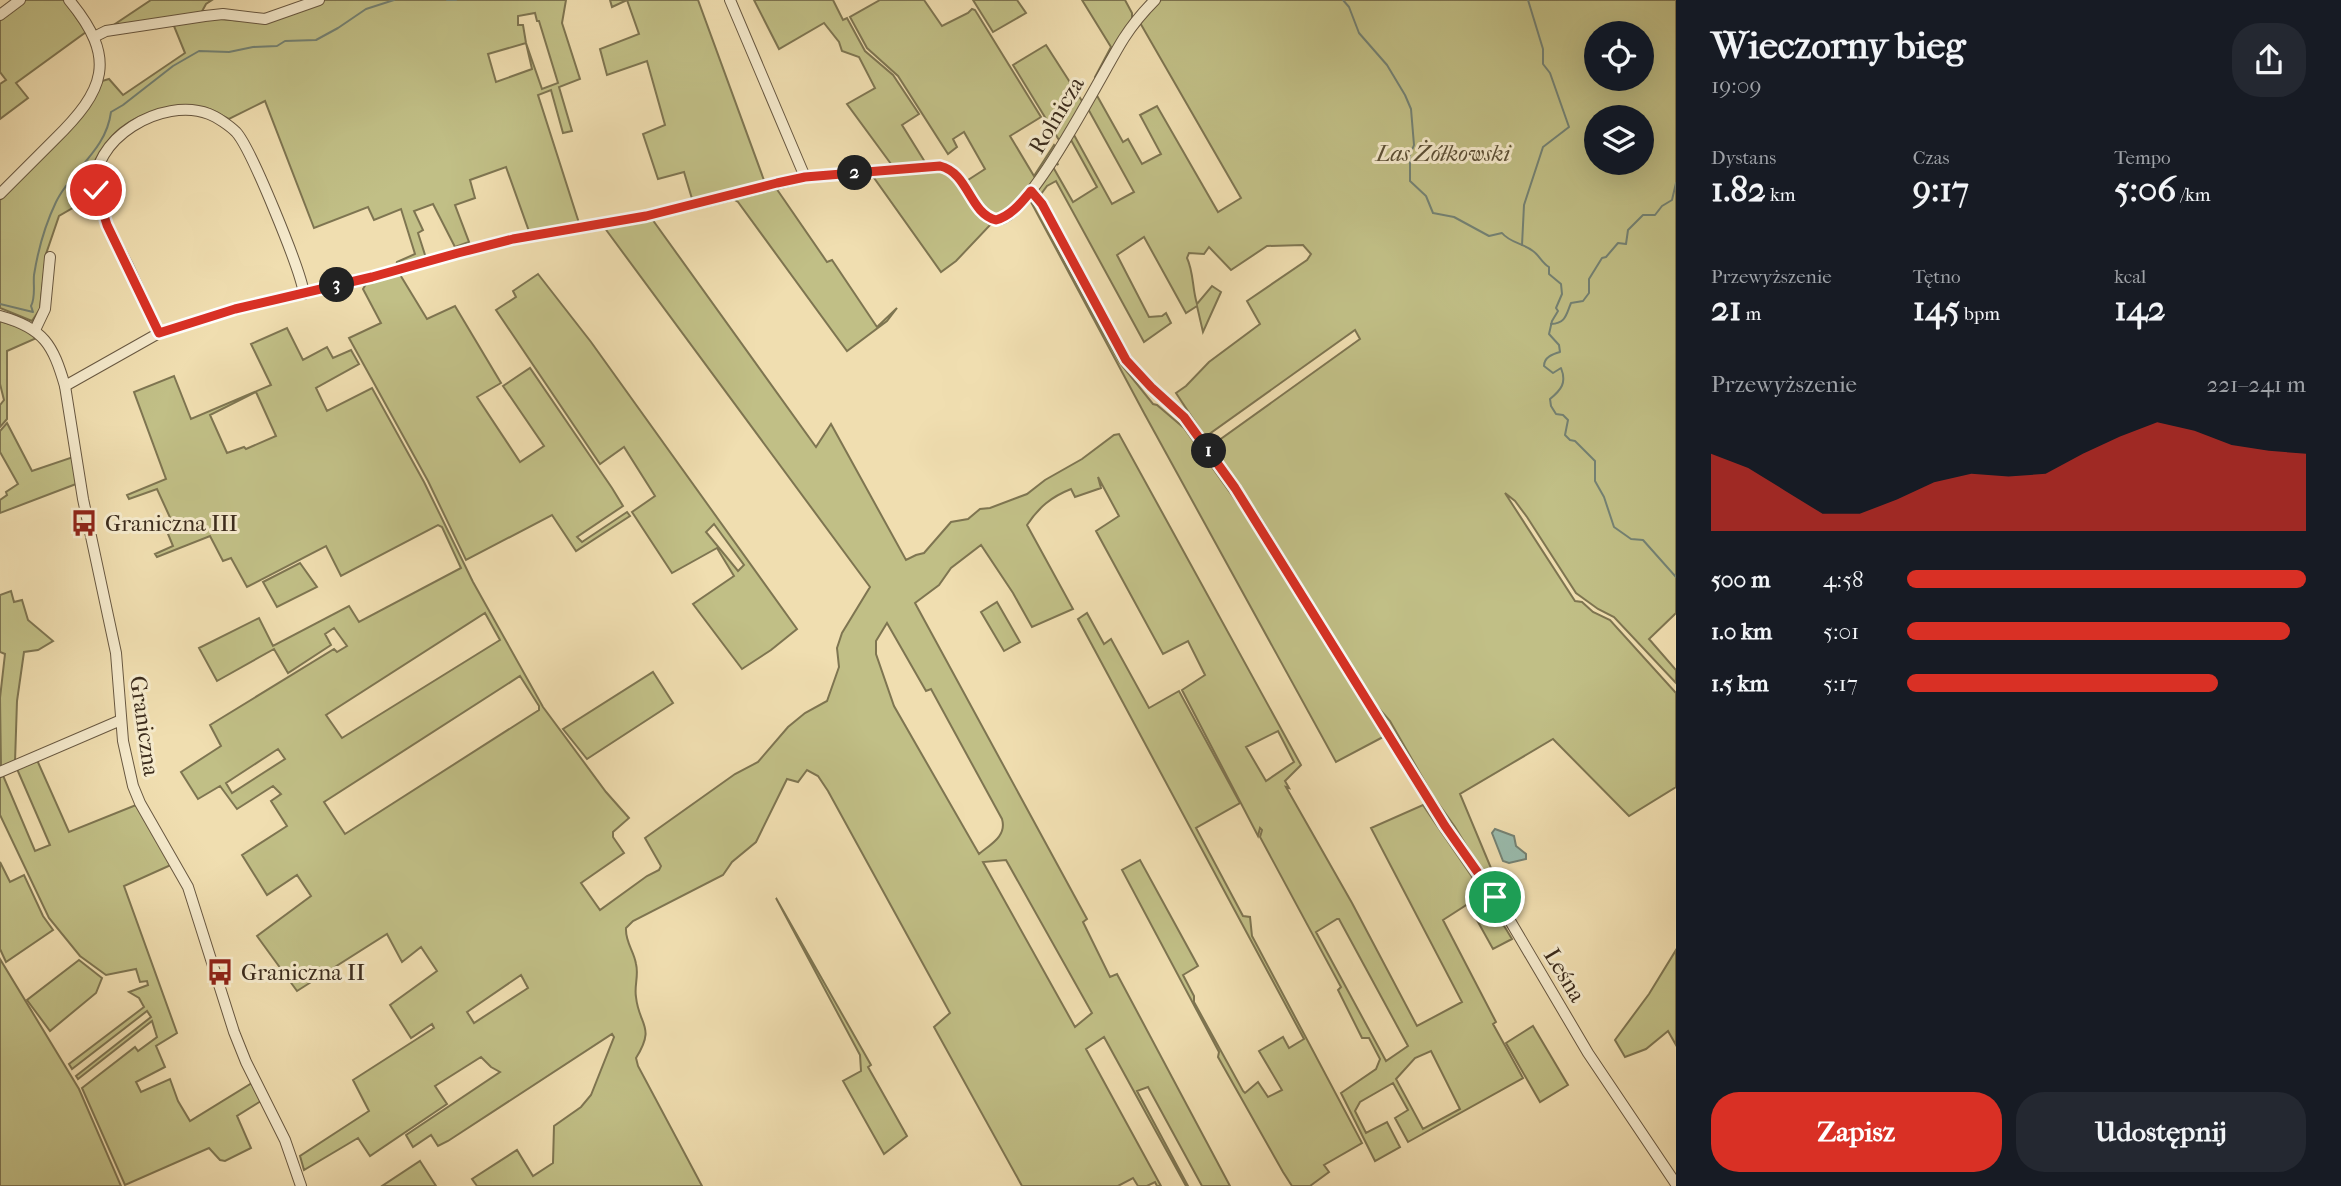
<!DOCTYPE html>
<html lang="pl">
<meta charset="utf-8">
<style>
:root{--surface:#171b24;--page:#242831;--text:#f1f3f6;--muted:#9ea1a6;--accent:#d93025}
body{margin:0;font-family:"IM FELL French Canon",serif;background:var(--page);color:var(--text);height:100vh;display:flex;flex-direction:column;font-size:26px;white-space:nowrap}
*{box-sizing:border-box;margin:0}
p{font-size:23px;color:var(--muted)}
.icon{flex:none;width:38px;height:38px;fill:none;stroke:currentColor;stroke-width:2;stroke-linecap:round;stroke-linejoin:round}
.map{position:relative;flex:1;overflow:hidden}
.drawer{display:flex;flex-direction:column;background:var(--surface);width:665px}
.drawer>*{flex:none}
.fabs{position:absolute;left:1584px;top:21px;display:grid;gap:14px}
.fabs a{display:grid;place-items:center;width:70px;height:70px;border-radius:50%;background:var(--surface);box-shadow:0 7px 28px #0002;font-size:35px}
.pin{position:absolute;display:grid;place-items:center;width:60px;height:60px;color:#fff;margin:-30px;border:4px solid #fff;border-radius:50%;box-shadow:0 2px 7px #0007}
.km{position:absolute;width:35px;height:35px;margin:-18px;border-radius:50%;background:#222;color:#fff;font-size:19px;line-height:35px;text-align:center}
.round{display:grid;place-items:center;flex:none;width:74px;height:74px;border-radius:28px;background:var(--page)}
.summary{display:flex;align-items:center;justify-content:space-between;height:119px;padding:0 35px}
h1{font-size:38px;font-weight:800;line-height:52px}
.stats{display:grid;grid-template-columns:repeat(3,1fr);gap:10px;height:119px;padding:7px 35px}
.stats div{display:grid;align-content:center}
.stats b{font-size:35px;font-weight:800}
.stats small{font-size:19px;font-weight:400}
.stats p{font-size:19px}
.chart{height:196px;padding:14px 35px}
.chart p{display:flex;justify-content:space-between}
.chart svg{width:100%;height:126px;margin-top:7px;fill:var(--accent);opacity:.7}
.button{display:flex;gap:14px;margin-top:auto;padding:14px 35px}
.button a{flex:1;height:80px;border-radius:28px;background:var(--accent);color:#fff;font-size:28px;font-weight:800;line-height:80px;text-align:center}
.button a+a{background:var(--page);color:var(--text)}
ul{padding:0 35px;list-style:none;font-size:23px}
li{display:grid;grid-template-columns:112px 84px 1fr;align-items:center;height:52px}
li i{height:18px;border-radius:9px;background:var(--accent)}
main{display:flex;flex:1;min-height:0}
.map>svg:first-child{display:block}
.green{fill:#c1bf86;stroke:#7e7551;stroke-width:2;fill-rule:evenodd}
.water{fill:#9abcae;stroke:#748274;stroke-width:2}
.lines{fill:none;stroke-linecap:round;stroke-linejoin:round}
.stream{stroke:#748274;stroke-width:2}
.minor-casing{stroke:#685841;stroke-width:12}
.minor{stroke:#f5eacc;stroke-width:10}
.route-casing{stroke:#fff;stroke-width:14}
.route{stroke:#d93025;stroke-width:9}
.labels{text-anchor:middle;stroke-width:6;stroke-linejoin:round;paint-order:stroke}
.street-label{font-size:23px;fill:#3b2b1c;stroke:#f5eacc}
.park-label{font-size:23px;font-style:italic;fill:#5c5036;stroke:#f5eacc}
.poi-label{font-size:23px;fill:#3b2b1c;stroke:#f5eacc;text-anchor:start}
</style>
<main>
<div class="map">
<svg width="1676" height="1186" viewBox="0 0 1676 1186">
<rect width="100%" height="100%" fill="#f0deb0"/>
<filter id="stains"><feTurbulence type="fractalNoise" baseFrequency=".00286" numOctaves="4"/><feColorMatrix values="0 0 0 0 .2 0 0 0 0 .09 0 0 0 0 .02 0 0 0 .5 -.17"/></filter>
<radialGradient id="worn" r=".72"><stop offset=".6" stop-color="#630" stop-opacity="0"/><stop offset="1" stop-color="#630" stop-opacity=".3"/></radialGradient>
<!-- green -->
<g class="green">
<polygon points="23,0 64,0 86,32 16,83 28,98 0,119 0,84 6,80 0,72 0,17"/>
<polygon points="151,0 212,0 206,4 200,15 109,28"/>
<path d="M324,0h242l-4,23 18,56 -21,8 13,44 -9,2 -12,-43 -13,5 41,128 -49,11 -24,-67 -36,13 5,18 -20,7 14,37 -14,5 -22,-43 -19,7 9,19 -5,3 8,25 -30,8 1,-4 18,-8 -14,-45 -27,11 -6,-13 -54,21 -49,-127 -36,18c-7,-3 -16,-10 -24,-11 -34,-8 -85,9 -102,41 -6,11 -6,40 -8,54l-17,2 -19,11 -13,38 -6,55 -8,12 -32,-13v-108l90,-94 12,-25 7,-2 14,16 62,-42 -11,-27 -3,-1 38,-7 35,3zM535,13l2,8h2l19,62 -16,6 -16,-46 -3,-18h-5v-9zM526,43l6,26 -36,13 -8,-28z"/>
<polygon points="610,0 698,0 765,183 693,202 684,172 658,179 643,134 665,125 647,61 607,75 600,49 639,34 627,0 612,7"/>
<polygon points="754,0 833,0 843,20 847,18 865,51 893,75 919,114 902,125 925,162 894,168 847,104 875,88 859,57 842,51 839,42 824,23 779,49"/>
<polygon points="880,0 924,0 942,26 968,13 972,9 975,10 1041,117 1010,136 1034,176 1054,145 1056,148 1029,190 1001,216 988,214 965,182 985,169 964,132 953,139 957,147 948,154 898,76 867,48 850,17"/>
<polygon points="973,0 1017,0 1026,13 993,32"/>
<polygon points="1082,0 1125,0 1132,13 1132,21 1097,79 1095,77 1111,47"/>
<path d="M1161,0h515v613l-27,26 27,31v13l-62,-66 -16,-8 -22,-16 -49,-76 -12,-16 -10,-8 70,108 7,1 11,10 17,8 66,73v94l-47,29 -76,-77 -93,55 46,110 -28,-39 -23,-38 -22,-31 -43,-75 -15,-17 -118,-192 -46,-66 149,-107 -5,-9 -150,107 -29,-44 10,-7 23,-24 51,-38 -13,-23 60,-41 4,-6 -8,-9 -36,1 -36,24 -22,-23 -5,7 -15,-1 -2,5c7,15 5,30 10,46l15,-18 9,6 -18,40 -6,-26 -11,7 -42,-76 -27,18 32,62 13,-1 4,-3 5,10 -27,19 -88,-161 -9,5 -6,8 -3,-4 3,-9 12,-14 20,35 24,-15 -26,-47 -14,22 1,3 -4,-4 20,-32v6l38,69 22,-12 -47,-85 8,-15 28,50 5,-3 14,25 19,-10 -21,-39 17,-9 61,106 23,-14 -102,-177zM1596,33h46v46h-46zM1596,117h46v46h-46z"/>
<polygon points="1046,45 1082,101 1082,106 1062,139 1059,140 1013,65"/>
<polygon points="936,167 953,176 992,223 956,261 941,272 872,175"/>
<polygon points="776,188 827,262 832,260 877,327 897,308 887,321 847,351 738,202 733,199"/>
<polygon points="1031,202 1120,363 1153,404 1157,405 1184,428 1239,505 1383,737 1336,762 1144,413"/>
<path d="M674,211l2,3 -24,5 164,228 15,-23 75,136 10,-5 8,-2 27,-31 17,-3 12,-10 10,-1 37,-14 18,-14 37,-21 32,-24 5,-1 182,331 -16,16 4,7 -3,-1 66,116 65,123 45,-24 -91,-174 52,-23c30,45 62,88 89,134l-19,10 -25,-45 -25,16 53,102 -3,2 30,54 -115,64 -13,-24 13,-8 -15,-27 -33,19 -5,9 11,22 21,-11 13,25 -25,14 -34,-68 35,-24 4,-10 -11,-21h-7l-24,-48 3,-3 -81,-150 2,-7 -2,-2 -2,8 -76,-146 23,-15 -17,-34 -25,13 -67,-123 23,-15 -21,-39 3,11 -26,9 -4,-8c-20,8 -32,18 -44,36l46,84 -41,18 -19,-34 -32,-48 -30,23 -12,17 -24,18 172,316 -4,3 27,55 7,-3 113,212h-28l-54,-99 -11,4 51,95h-2l-82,-149 -18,12 75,137h-4l-2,-4 -8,4h-9l-5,-8 -15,8h-96l-88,-159 16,-14 -122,-222 -10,-15 -11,-6 -9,12 -11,-3 -31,63 -24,20 -9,13 -90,46 -7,7c-1,14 8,23 10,36 3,11 -2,22 0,33 3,29 20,29 0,61l2,8 64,120h-225l-5,-7 45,-29 16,26 20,-13 1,-37 27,-19 10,-12 23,-58 -2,-3 -164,107 -10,5 -7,-11 -18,12 -7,-12 94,-63 -9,-5 -10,-10 -46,29 12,18 -77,52 -12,-18 -54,32 -4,-14 69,-45 -16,-31 81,-52 -2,-4 -21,14 -21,-33 47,-34 -16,-24 -19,15 -15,-28 -90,57 -40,-55 54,-40 -14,-21 -30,20 -25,-40 45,-29 -16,-25 10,-7 -8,-8 -36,23 -17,-23 -22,13 -17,-27 40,-26 -11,-21 124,-76 3,3 10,-6 -13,-18 -9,6 6,11 -43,28 -14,-24 -57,32 -18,-33 60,-30 14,28 76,-40 10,16 102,-54 -19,-41 -4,-2 -97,51 -15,-30 -79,41 -16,-29 -8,3 -13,-25 -53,21 -2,-3 18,-8 -7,-17 7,-5 -16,-35 -28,10 -2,-4 39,-16 -32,-87 40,-16 17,43 80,-34 -20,-41 36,-16 16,32 24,-13 6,11 18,-8 8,14 -43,24 11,23 45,-23 52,94 49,100 70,125 63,85 23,26 -16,14v5l11,16 -43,30 19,27 47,-34 12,-6 2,-4 -16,-28 90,-64 23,-12 30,-35 17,-14 22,-12 12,-34 -2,-19 5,-15 28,-46 -266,-360zM256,392l20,44 -30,13 -2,-2 -17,6 -17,-38zM485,613l15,27 -158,98 -16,-23zM887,623l39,68 5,-2 71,130c5,17 -11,25 -23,35l-85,-148 -18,-52v-13zM520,676l19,30v4l-194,124 -21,-32zM1278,731l16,31 -28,19 -20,-34zM278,749l7,10 -53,34 -6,-10zM1006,860l86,153 -17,14 -92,-165zM1337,919h2l69,127 -22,15 -70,-129zM521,975l7,13 -54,35 -7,-11zM1431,1051l29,58 -37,20 -27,-50 19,-21z"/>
<polygon points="399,273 427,319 455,306 501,383 477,397 520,462 544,446 503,386 530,368 612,488 623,506 577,537 582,542 627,512 630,516 576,551 552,515 466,560 428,481 349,338 381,323 363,289 369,279"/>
<path d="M538,274l53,68 206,287 -26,21 -29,19 -49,-65 41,-28 -17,-28 -45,25 -40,-61 23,-16 -31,-49 -24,17 -104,-154 20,-13 -3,-6zM714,524l30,41 -6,6 -32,-39z"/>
<polygon points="0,321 25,329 39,337 7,351 7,419 0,427 0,405 4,400 0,384"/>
<polygon points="7,423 32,471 73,457 76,484 0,513 0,500 7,495 6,492 18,484 0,452 0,431"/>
<polygon points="300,563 317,587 277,607 263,582"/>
<polygon points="11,591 14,602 22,600 28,620 53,641 38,650 24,652 17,701 15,762 1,767 0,698 5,654 0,652 0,595"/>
<polygon points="997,602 1020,642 1004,651 981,612"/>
<polygon points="1087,613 1104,644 1111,639 1149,708 1179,691 1240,803 1196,828 1243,916 1250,917 1252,936 1362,1143 1324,1165 1329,1172 1310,1186 1292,1186 1283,1172 1218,1057 1219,1052 1122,870 1140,860 1198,966 1183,975 1194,996 1194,1002 1243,1091 1245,1093 1258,1082 1268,1097 1282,1090 1259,1051 1283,1037 1289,1048 1304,1039 1078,619"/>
<polygon points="653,672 673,703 587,759 563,729"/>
<polygon points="37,760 69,832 136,805 173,864 124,886 177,1033 156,1046 165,1067 136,1082 141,1092 170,1079 178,1101 190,1121 252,1083 261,1101 237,1116 251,1148 225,1161 220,1160 209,1148 125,1185 82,1088 135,1047 138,1051 157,1037 152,1021 78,1079 76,1076 151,1017 147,1011 72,1069 69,1064 144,1007 139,998 129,992 148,985 147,981 140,982 136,969 106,975 80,956 49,918 0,815 0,774 2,773 35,851 50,845 17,769"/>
<polygon points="0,862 10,882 24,875 43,916 53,930 6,962 0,949"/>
<polygon points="776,898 871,1065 868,1067 907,1136 884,1154 843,1081 861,1071 860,1055"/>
<polygon points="1676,950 1676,1045 1668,1031 1646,1049 1625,1057 1615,1040 1649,994"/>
<polygon points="0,959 79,1089 121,1186 0,1186"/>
<polygon points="79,960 102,978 96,993 50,1031 27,1000"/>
<polygon points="1533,1026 1568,1085 1540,1102 1506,1043"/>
<polygon points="420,1161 436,1186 382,1186"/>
</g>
<!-- water -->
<polygon class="water" points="1495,829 1514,836 1516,846 1526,854 1526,859 1509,863 1503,861 1492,833"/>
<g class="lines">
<!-- stream -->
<g class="stream">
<polyline points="447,0 456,0"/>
<path d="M1343,0l6,7 10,26 28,32 18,30 6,14 3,36 -4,10v26l16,15 7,17 21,4 35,19 13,-3c8,10 21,10 31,18 6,4 9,12 16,16v7l12,10 1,10 -6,14 2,3 -6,10 -3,13 10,11 1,7c-7,2 -16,5 -16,14l9,7 8,-5c6,15 0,22 -11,31l1,7 5,8 7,1 5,5 -3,15 5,5 5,1 20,20v20l9,16 10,30 17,12 12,1 33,37"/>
<polyline points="1522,245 1524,205 1543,147 1569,127 1550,73 1543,64 1543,49 1528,0"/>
<path d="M0,304l33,8 -2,-6c5,-9 2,-21 3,-31 4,-25 11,-50 22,-73 16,-33 50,-51 55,-90l12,-7 50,-39 26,-15 30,1 24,-5 24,-1 8,-5 31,-1 22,-12 28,-19 28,-9"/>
<path d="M1551,324c15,-1 15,-9 20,-21l12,-2 6,-8v-14l13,-21 4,-1 12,-14 8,1 2,-14 15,-15h12l7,-9 10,-6 4,-17"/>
</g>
<defs>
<g id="minor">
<polyline points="730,0 805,177"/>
<polyline points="0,15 20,0"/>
<polyline points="94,37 106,31 205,16 223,14 265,19 319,0"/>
<polyline points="1031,191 1042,204 1126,360 1151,387 1184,417 1235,488 1445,826 1509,919 1588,1053 1676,1184"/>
<path d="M0,194c18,-18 36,-36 54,-54 51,-50 64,-81 15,-140"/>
<path d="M0,316c44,12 53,29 65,70l18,113 33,154 7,88 10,45 7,17 48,84 46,145 12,30 39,78 16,46"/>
<polyline points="35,330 45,309 50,257"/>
<path d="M159,333c-10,-22 -21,-45 -31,-67 -12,-24 -27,-48 -32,-74 -8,-53 67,-96 113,-78 8,3 21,12 27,18 15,16 65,139 68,162"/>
<path d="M65,386l94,-53 76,-24 137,-32 86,-24 55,-14 130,-22 162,-40 135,-11c27,7 35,54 56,54 32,2 109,-153 128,-182 9,-14 19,-26 31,-38"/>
<polyline points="0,772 121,720"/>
</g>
</defs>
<!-- minor casing -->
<use href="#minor" class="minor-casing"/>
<!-- minor -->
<use href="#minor" class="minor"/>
</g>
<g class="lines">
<defs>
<path id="route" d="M96,190l11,35 52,108 76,-24 137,-32 86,-24 55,-14 133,-23 131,-33 28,-6 135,-11c29,7 29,47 56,54 15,-4 25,-17 35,-29l11,13 84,156 25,27 33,30 51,71 210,338 50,71"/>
</defs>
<!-- route casing -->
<use href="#route" class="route-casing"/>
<!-- route -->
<use href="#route" class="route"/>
</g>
<!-- icons -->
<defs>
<symbol id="bus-bare" viewBox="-9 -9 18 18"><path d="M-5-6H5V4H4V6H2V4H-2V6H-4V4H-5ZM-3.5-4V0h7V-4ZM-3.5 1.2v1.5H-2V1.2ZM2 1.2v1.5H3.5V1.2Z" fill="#8f2418" stroke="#f5eacc" stroke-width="2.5" paint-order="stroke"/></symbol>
</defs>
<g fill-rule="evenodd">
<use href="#bus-bare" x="65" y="504" width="38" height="38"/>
<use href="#bus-bare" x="201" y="953" width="38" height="38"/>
</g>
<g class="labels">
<!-- street labels -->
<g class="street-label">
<text transform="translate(1056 115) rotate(-59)" y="8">Rolnicza</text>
<text transform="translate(145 726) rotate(82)" y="8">Graniczna</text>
<text transform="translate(1565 975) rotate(59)" y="8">Leśna</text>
</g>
<!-- park labels -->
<g class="park-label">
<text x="1443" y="161">Las Żółkowski</text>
</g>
<!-- poi labels -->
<g class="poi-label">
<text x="105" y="531">Graniczna III</text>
<text x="241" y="980">Graniczna II</text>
</g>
</g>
<rect width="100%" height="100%" filter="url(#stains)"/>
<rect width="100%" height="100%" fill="url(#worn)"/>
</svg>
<div class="fabs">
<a><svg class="icon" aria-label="locate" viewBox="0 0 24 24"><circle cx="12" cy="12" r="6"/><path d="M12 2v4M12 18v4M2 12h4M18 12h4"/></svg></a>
<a><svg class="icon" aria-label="layers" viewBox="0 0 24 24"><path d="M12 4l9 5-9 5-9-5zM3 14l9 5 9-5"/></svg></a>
</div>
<div class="pin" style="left:1495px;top:897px;background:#1e9e55"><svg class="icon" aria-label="arrive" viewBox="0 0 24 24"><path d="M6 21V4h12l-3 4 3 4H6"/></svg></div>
<div class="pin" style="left:96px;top:190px;background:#d93025"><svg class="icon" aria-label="check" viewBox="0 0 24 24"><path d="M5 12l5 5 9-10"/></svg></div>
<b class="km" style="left:1209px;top:451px">1</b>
<b class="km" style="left:855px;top:173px">2</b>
<b class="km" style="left:337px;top:285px">3</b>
</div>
<section class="drawer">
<div class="summary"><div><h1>Wieczorny bieg</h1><p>19:09</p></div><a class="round"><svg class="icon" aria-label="share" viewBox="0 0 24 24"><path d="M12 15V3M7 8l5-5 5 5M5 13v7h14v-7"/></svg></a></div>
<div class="stats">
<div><p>Dystans</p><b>1.82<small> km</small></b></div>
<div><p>Czas</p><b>9:17</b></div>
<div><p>Tempo</p><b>5:06<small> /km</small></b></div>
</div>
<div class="stats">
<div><p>Przewyższenie</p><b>21<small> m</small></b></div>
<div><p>Tętno</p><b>145<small> bpm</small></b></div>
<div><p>kcal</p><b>142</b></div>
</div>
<div class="chart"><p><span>Przewyższenie</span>221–241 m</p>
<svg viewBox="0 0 160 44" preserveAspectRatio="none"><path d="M0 44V17L10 22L20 30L30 38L40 38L50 33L60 27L70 24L80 25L90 24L100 17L110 11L120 6L130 9L140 14L150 16L160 17V44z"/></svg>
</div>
<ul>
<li><b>500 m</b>4:58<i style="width:100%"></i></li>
<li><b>1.0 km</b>5:01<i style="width:96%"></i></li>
<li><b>1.5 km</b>5:17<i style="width:78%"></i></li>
</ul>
<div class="button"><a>Zapisz</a><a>Udostępnij</a></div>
</section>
</main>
